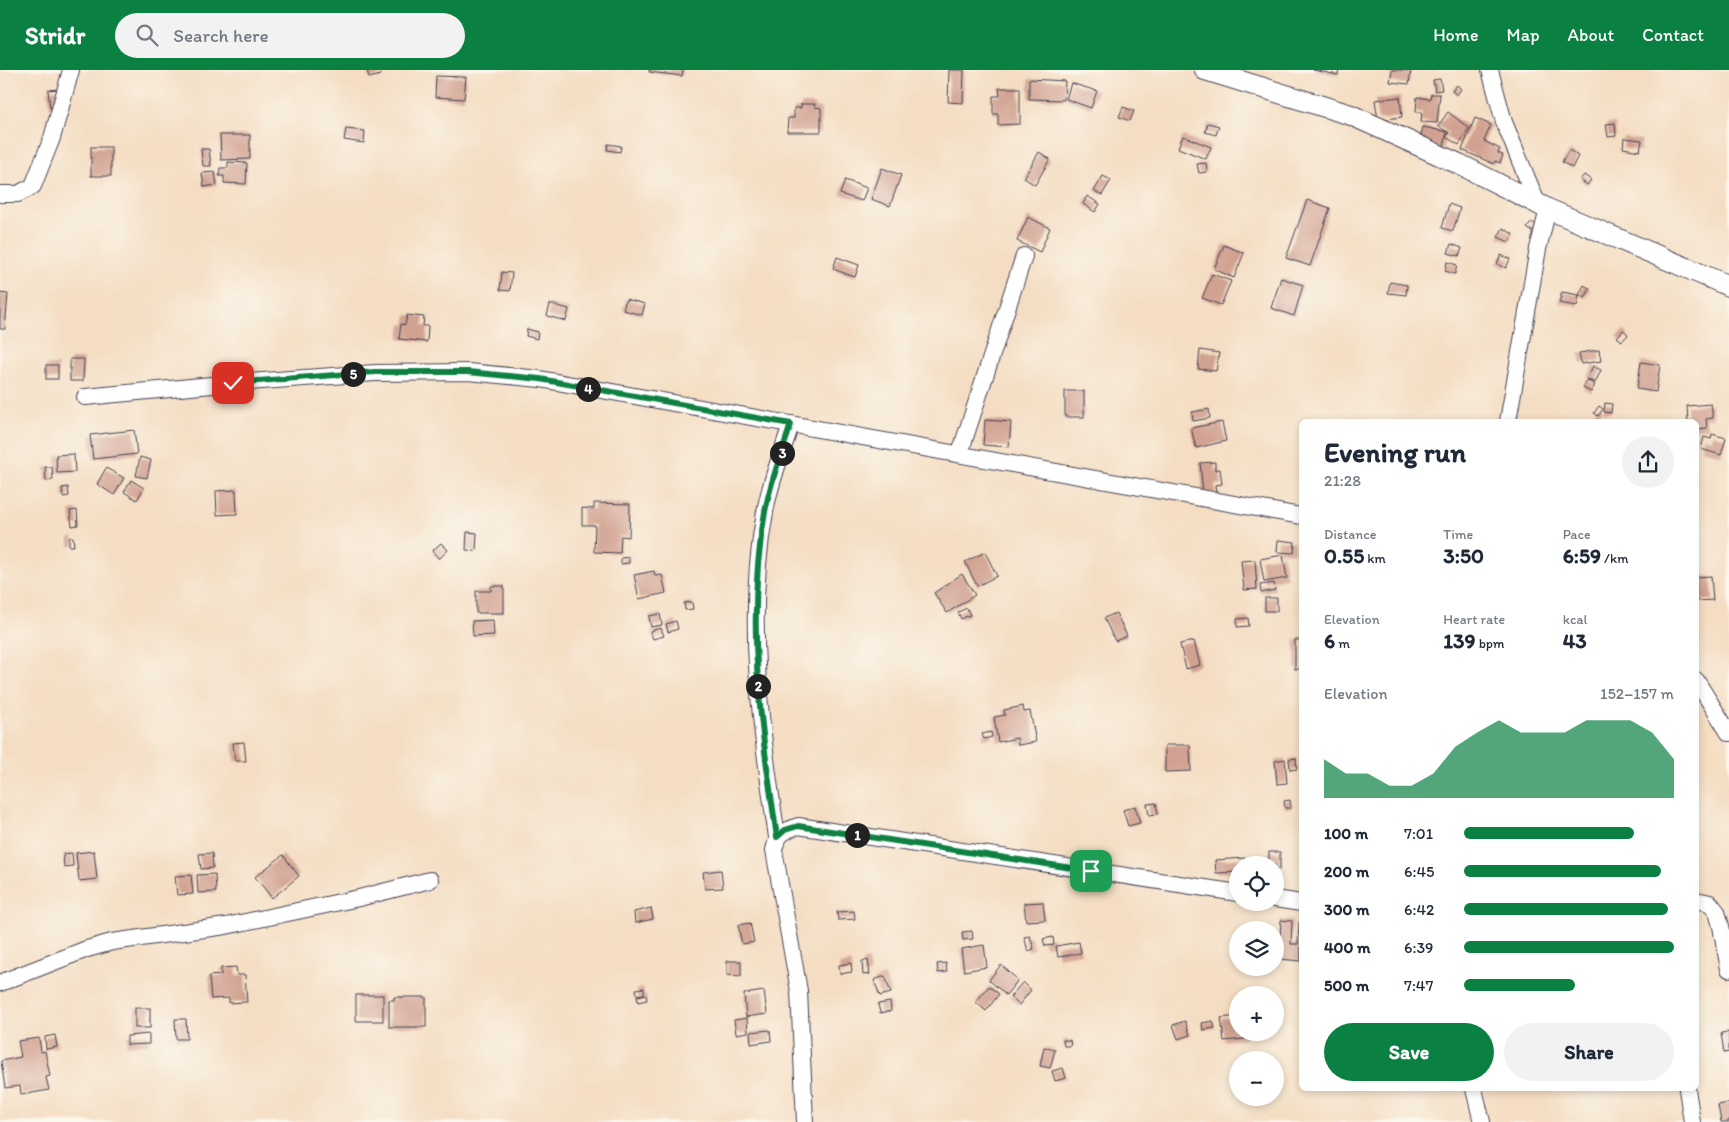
<!DOCTYPE html>
<meta charset="utf-8">
<style>
:root{--surface:#fff;--page:#f2f2f3;--text:#1f2937;--muted:#747a83;--accent:#0b8043}
body{margin:0;font-family:Itim,sans-serif;background:var(--page);color:var(--text);height:100vh;display:flex;flex-direction:column;font-size:19px;white-space:nowrap}
*{box-sizing:border-box;margin:0}
p{font-size:16px;color:var(--muted)}
.icon{flex:none;width:28px;height:28px;fill:none;stroke:currentColor;stroke-width:2;stroke-linecap:round;stroke-linejoin:round}
.map{position:relative;flex:1;overflow:hidden}
.sheet{position:absolute;left:1299px;top:349px;width:400px;height:672px;display:flex;flex-direction:column;background:var(--surface);border-radius:8px;box-shadow:0 2px 8px #0003}
.sheet>*{flex:none}
.fabs{position:absolute;left:1229px;top:786px;display:grid;gap:10px}
.fabs a{display:grid;place-items:center;width:55px;height:55px;border-radius:50%;background:var(--surface);box-shadow:0 2px 8px #0003;font-size:25px}
.pin{position:absolute;display:grid;place-items:center;width:42px;height:42px;color:#fff;margin:-21px;border-radius:10px;box-shadow:0 2px 8px #0006}
.km{position:absolute;width:25px;height:25px;margin:-12px;border-radius:50%;background:#222;color:#fff;font-size:14px;line-height:25px;text-align:center}
.round{display:grid;place-items:center;flex:none;width:52px;height:52px;border-radius:26px;background:var(--page)}
.headline{display:flex;align-items:center;justify-content:space-between;height:85px;padding:0 25px}
h1{font-size:28px;font-weight:700;line-height:38px}
.metrics{display:grid;grid-template-columns:repeat(3,1fr);gap:8px;height:85px;padding:5px 25px}
.metrics div{display:grid;align-content:center}
.metrics b{font-size:21px;font-weight:700}
.metrics small{font-size:14px;font-weight:400}
.metrics p{font-size:14px}
.chart{height:140px;padding:10px 25px}
.chart p{display:flex;justify-content:space-between}
.chart svg{width:100%;height:90px;margin-top:5px;fill:var(--accent);opacity:.7}
.action{display:flex;gap:10px;margin-top:auto;padding:10px 25px}
.action a{flex:1;height:58px;border-radius:30px;background:var(--accent);color:#fff;font-size:20px;font-weight:700;line-height:58px;text-align:center}
.action a+a{background:var(--page);color:var(--text)}
ul{padding:0 25px;list-style:none;font-size:16px}
li{display:grid;grid-template-columns:80px 60px 1fr;align-items:center;height:38px}
li i{height:12px;border-radius:6px;background:var(--accent)}
header{display:flex;align-items:center;gap:30px;box-sizing:border-box;height:70px;padding:0 25px;background:var(--accent);color:#fff}
header strong{font-size:24px}
nav{display:flex;gap:28px;margin-inline-start:auto;font-size:18px}
.search{width:350px;height:45px;background:var(--page);display:flex;align-items:center;gap:12px;box-sizing:border-box;padding:0 18px;border-radius:28px;color:var(--muted);font-size:19px}
.map>svg:first-child{display:block}
.building{fill:#d1a191}
.lines{fill:none;stroke-linecap:round;stroke-linejoin:round}
.minor-casing{stroke:#423e4f;stroke-width:18}
.tertiary-casing{stroke:#423e4f;stroke-width:22}
.minor{stroke:#fff;stroke-width:16}
.tertiary{stroke:#fff;stroke-width:20}
.route-casing{stroke:#fff;stroke-width:10}
.route{stroke:#0b8043;stroke-width:6}
</style>
<header>
<strong>Stridr</strong>
<div class="search"><svg class="icon" aria-label="search" viewBox="0 0 24 24"><circle cx="10" cy="10" r="6"/><path d="M15 15l6 6"/></svg>Search here</div>
<nav><a>Home</a><a>Map</a><a>About</a><a>Contact</a></nav>
</header>
<div class="map">
<svg width="1729" height="1052" viewBox="0 0 1729 1052">
<rect width="100%" height="100%" fill="#fbf7ec"/>
<filter id="ink" filterUnits="userSpaceOnUse"><feTurbulence type="fractalNoise" baseFrequency=".02" numOctaves="2"/><feDisplacementMap in="SourceGraphic" scale="10" xChannelSelector="R" yChannelSelector="G"/><feConvolveMatrix kernelMatrix="1 2 1 2 8 2 1 2 1" color-interpolation-filters="sRGB"/></filter>
<filter id="wash" filterUnits="userSpaceOnUse"><feTurbulence type="fractalNoise" baseFrequency=".0096" numOctaves="4" result="noise"/><feDisplacementMap in="SourceGraphic" scale="20" xChannelSelector="R" yChannelSelector="G"/><feGaussianBlur stdDeviation="1.12" result="paint"/><feColorMatrix in="noise" values="0 0 0 0 0 0 0 0 0 0 0 0 0 0 0 0 0 1.4 0 .05"/><feComposite in="paint" operator="in"/></filter>
<g filter="url(#wash)">
<rect width="100%" height="100%" fill="#f4ddc2"/>
<g id="blocks">
<!-- building -->
<g class="building">
<polygon points="367,0 379,0 381,5 369,8"/>
<polygon points="649,0 683,0 682,6 649,2"/>
<polygon points="949,0 964,0 963,33 948,32"/>
<polygon points="1313,0 1339,0 1338,5"/>
<polygon points="1392,0 1411,0 1409,14 1390,12"/>
<polygon points="436,6 466,7 464,29 435,27"/>
<polygon points="1029,9 1065,11 1064,30 1029,29"/>
<polygon points="1440,9 1442,20 1435,21 1433,10"/>
<polygon points="1071,13 1097,21 1091,38 1066,29"/>
<polygon points="1457,15 1461,19 1457,25 1452,21"/>
<polygon points="999,18 1020,18 1020,54 998,55 998,44 993,44 993,26 1000,26"/>
<polygon points="58,19 60,36 50,38 48,20"/>
<polygon points="1431,24 1440,24 1437,53 1421,52 1422,42 1416,42 1417,27 1430,29"/>
<polygon points="1400,27 1402,47 1378,50 1375,30"/>
<polygon points="801,34 815,34 815,37 821,38 821,62 787,62 788,48 794,48 794,38 801,38"/>
<polygon points="1123,37 1134,41 1130,51 1119,47"/>
<polygon points="1448,42 1469,58 1459,75 1446,67 1449,63 1438,56"/>
<polygon points="1475,48 1491,55 1484,71 1500,79 1498,83 1503,85 1500,93 1495,91 1494,94 1462,80"/>
<polygon points="1208,53 1219,56 1216,65 1205,62"/>
<polygon points="1615,53 1616,66 1608,67 1606,54"/>
<polygon points="1423,57 1447,62 1443,80 1419,74"/>
<polygon points="346,59 365,61 364,73 344,70"/>
<polygon points="220,65 250,65 250,89 221,90"/>
<polygon points="1183,66 1211,77 1206,89 1178,78"/>
<polygon points="1624,68 1642,70 1640,81 1623,78"/>
<polygon points="608,74 621,76 620,82 607,80"/>
<rect x="91" y="77" width="20" height="29"/>
<polygon points="201,79 209,79 211,96 203,96"/>
<polygon points="1569,80 1578,86 1572,98 1562,92"/>
<polygon points="1039,82 1050,89 1035,115 1024,108"/>
<polygon points="228,92 247,93 246,114 224,113 224,106 219,106 220,98 228,98"/>
<polygon points="1206,93 1207,102 1199,103 1197,94"/>
<polygon points="882,98 901,105 890,136 871,129"/>
<polygon points="215,102 217,115 204,117 202,103"/>
<polygon points="1584,105 1591,110 1587,115 1580,110"/>
<polygon points="1103,106 1111,110 1102,125 1094,121"/>
<polygon points="845,110 867,118 862,131 840,124"/>
<polygon points="1087,126 1100,134 1095,142 1083,134"/>
<polygon points="1307,130 1330,138 1310,196 1286,188"/>
<polygon points="1449,134 1460,138 1453,161 1442,158"/>
<polygon points="1028,147 1050,158 1040,182 1017,171"/>
<polygon points="1532,152 1540,158 1536,164 1527,158"/>
<polygon points="1503,158 1513,164 1509,172 1498,167"/>
<polygon points="1451,174 1462,178 1459,186 1448,183"/>
<polygon points="1224,175 1244,183 1234,208 1214,199"/>
<polygon points="1501,185 1510,189 1506,198 1497,194"/>
<polygon points="837,187 859,195 855,207 833,199"/>
<polygon points="1447,192 1457,195 1455,204 1445,201"/>
<polygon points="502,202 512,203 510,221 500,220"/>
<polygon points="1212,204 1231,211 1221,235 1202,228"/>
<polygon points="1281,208 1303,215 1294,246 1271,238"/>
<polygon points="1390,212 1407,215 1406,225 1388,223"/>
<polygon points="1584,215 1590,219 1585,228 1579,225"/>
<polygon points="1562,222 1579,225 1577,236 1559,233"/>
<polygon points="0,223 8,224 5,259 0,259"/>
<polygon points="626,229 645,234 642,245 623,240"/>
<polygon points="550,234 569,239 566,251 547,246"/>
<polygon points="407,245 424,247 423,256 428,256 427,272 399,269 401,254 405,255"/>
<polygon points="527,259 538,262 537,269 526,266"/>
<polygon points="1624,260 1628,265 1622,271 1617,267"/>
<polygon points="1200,280 1219,283 1216,301 1198,299"/>
<polygon points="1599,280 1601,291 1581,294 1579,283"/>
<polygon points="70,289 84,289 83,311 70,311"/>
<polygon points="1641,292 1660,295 1656,322 1637,319"/>
<rect x="46" y="295" width="12" height="14"/>
<polygon points="1593,296 1601,300 1595,313 1587,309"/>
<polygon points="1587,310 1595,315 1591,322 1583,318"/>
<rect x="1065" y="321" width="19" height="26"/>
<polygon points="1605,333 1612,334 1611,343 1604,342"/>
<polygon points="1711,334 1713,348 1706,349 1707,358 1696,359 1696,351 1688,351 1687,336"/>
<polygon points="1599,336 1603,339 1598,346 1594,343"/>
<polygon points="1209,339 1210,348 1193,351 1192,342"/>
<polygon points="985,350 1011,352 1009,377 983,375"/>
<polygon points="1222,352 1226,371 1196,378 1191,358"/>
<polygon points="134,360 137,384 93,389 90,365"/>
<polygon points="1712,364 1726,368 1721,385 1701,379 1704,367 1711,369"/>
<polygon points="74,384 75,402 57,403 56,385"/>
<polygon points="140,387 151,390 147,408 136,406"/>
<polygon points="1215,392 1215,400 1220,399 1222,414 1215,415 1216,423 1203,424 1200,393"/>
<polygon points="45,397 52,397 53,410 46,411"/>
<polygon points="106,398 124,408 114,425 97,414"/>
<polygon points="131,410 144,418 137,430 124,422"/>
<polygon points="68,417 69,426 63,427 62,418"/>
<polygon points="236,420 237,444 217,445 216,421"/>
<polygon points="594,433 630,434 629,467 621,466 620,483 594,482 595,455 582,455 582,438 594,439"/>
<polygon points="77,440 78,455 72,456 70,441"/>
<polygon points="467,462 477,463 476,481 466,480"/>
<polygon points="73,467 74,476 69,476 69,468"/>
<polygon points="1278,470 1295,472 1294,483 1277,482"/>
<polygon points="441,473 448,480 439,489 432,481"/>
<polygon points="985,482 997,506 977,516 965,492"/>
<polygon points="1283,485 1287,508 1264,512 1260,489"/>
<polygon points="629,487 629,493 621,494 621,488"/>
<polygon points="1255,490 1257,519 1244,520 1241,491"/>
<polygon points="654,501 655,506 662,505 666,523 639,529 634,505"/>
<polygon points="962,504 975,525 947,543 934,523"/>
<polygon points="1711,506 1713,530 1696,531 1696,507"/>
<polygon points="1274,513 1275,520 1261,523 1260,515"/>
<polygon points="491,516 504,516 504,543 476,543 476,521 491,521"/>
<rect x="1265" y="528" width="12" height="13"/>
<polygon points="692,532 693,539 685,540 684,533"/>
<polygon points="967,538 970,545 961,549 958,542"/>
<polygon points="1116,543 1127,566 1115,571 1104,548"/>
<polygon points="660,544 662,555 651,557 649,546"/>
<polygon points="1248,548 1249,556 1237,557 1237,549"/>
<polygon points="493,550 494,565 473,566 472,551"/>
<polygon points="676,551 678,559 668,562 666,554"/>
<polygon points="661,558 664,566 653,569 650,561"/>
<rect x="1295" y="570" width="6" height="29"/>
<polygon points="1194,571 1200,595 1186,599 1180,574"/>
<polygon points="1023,636 1024,642 1030,641 1036,672 1018,675 1017,668 998,672 994,647 1005,645 1004,640"/>
<polygon points="991,662 992,667 984,669 982,664"/>
<polygon points="244,672 246,691 235,691 233,673"/>
<polygon points="1165,675 1190,675 1191,701 1165,702"/>
<polygon points="1296,688 1297,699 1290,700 1289,689"/>
<polygon points="1285,689 1287,713 1277,714 1275,691"/>
<polygon points="1290,730 1291,738 1285,738 1284,731"/>
<polygon points="1156,733 1158,744 1149,745 1147,734"/>
<polygon points="1135,736 1140,753 1128,756 1123,740"/>
<polygon points="94,781 97,809 79,811 76,783"/>
<polygon points="1269,782 1280,782 1280,799 1275,799 1275,795 1269,795"/>
<polygon points="72,783 73,796 64,797 63,784"/>
<polygon points="212,783 213,798 201,799 199,784"/>
<polygon points="283,785 299,806 272,828 255,807"/>
<polygon points="1245,788 1246,795 1238,795 1238,802 1216,803 1215,790"/>
<polygon points="721,800 723,818 705,819 703,802"/>
<polygon points="215,804 216,822 198,823 197,805"/>
<polygon points="191,805 193,824 177,825 175,806"/>
<polygon points="1043,832 1045,850 1026,851 1024,833"/>
<polygon points="651,838 653,849 635,853 634,842"/>
<polygon points="854,841 855,849 838,850 837,842"/>
<polygon points="1281,850 1292,851 1291,874 1298,874 1299,852 1301,852 1301,891 1279,889"/>
<polygon points="750,853 754,872 742,874 738,855"/>
<polygon points="972,861 973,869 963,870 962,862"/>
<polygon points="1030,866 1034,879 1028,881 1024,867"/>
<polygon points="1053,867 1054,875 1045,876 1043,869"/>
<polygon points="1079,872 1081,883 1058,887 1056,876"/>
<polygon points="984,875 987,897 964,901 961,879"/>
<polygon points="868,890 870,904 863,905 862,891"/>
<polygon points="727,891 741,891 741,906 727,905"/>
<polygon points="851,893 852,902 840,904 839,895"/>
<polygon points="946,893 947,902 938,903 937,894"/>
<polygon points="1001,895 1018,910 1006,925 989,910"/>
<polygon points="236,897 237,905 245,905 247,932 229,933 229,928 211,929 209,906 221,905 221,898"/>
<polygon points="885,906 891,923 880,926 874,910"/>
<polygon points="1023,912 1031,920 1019,935 1010,927"/>
<polygon points="989,916 999,924 986,941 976,932"/>
<polygon points="644,918 644,924 637,925 636,919"/>
<polygon points="764,921 767,944 746,947 744,924"/>
<polygon points="646,924 647,930 638,932 637,926"/>
<rect x="356" y="925" width="27" height="26"/>
<polygon points="394,927 426,927 426,957 389,957 389,930 394,930"/>
<polygon points="890,932 891,941 880,943 878,934"/>
<rect x="135" y="938" width="15" height="20"/>
<polygon points="1238,946 1238,962 1245,962 1245,969 1224,971 1221,948"/>
<polygon points="747,948 748,962 736,964 734,950"/>
<polygon points="175,949 186,949 187,969 176,969"/>
<polygon points="1185,951 1190,965 1178,969 1173,955"/>
<polygon points="1213,951 1215,958 1203,960 1202,953"/>
<polygon points="770,960 771,971 751,974 750,962"/>
<polygon points="1729,962 1729,982 1724,983 1721,963"/>
<polygon points="149,964 149,974 127,975 127,966"/>
<polygon points="55,965 57,977 46,979 45,967"/>
<polygon points="39,968 41,982 45,981 50,1006 46,1007 49,1020 21,1025 20,1016 5,1018 1,991 21,987 18,971"/>
<polygon points="1063,970 1070,970 1071,976 1064,976"/>
<polygon points="1044,977 1055,980 1050,998 1040,996"/>
<polygon points="1063,998 1066,1008 1055,1011 1052,1001"/>
<polygon points="1729,1033 1729,1052 1721,1052 1718,1035"/>
</g>
</g>
</g>
<g filter="url(#ink)">
<use href="#blocks" fill-opacity="0" stroke="#423e4f" stroke-width="1"/>
<g class="lines">
<defs>
<g id="minor">
<polyline points="1490,0 1504,52 1538,135"/>
<polyline points="0,124 18,124 33,116 52,68 71,0"/>
<polyline points="85,327 233,313 375,303 468,302 540,309 1301,446"/>
<polyline points="1508,351 1538,179 1548,139"/>
<polyline points="960,383 1024,186"/>
<polyline points="1696,610 1729,663"/>
<path d="M777,767c-16,-108 -32,-217 -12,-325 5,-30 17,-59 26,-88"/>
<polyline points="1275,829 1301,833"/>
<polyline points="1696,830 1710,833 1717,842 1721,856 1729,899"/>
<polyline points="0,913 87,879 112,872 226,856 359,828 430,810"/>
<polyline points="1474,1019 1482,1052"/>
<polyline points="1687,1019 1692,1052"/>
<path d="M805,1052l-6,-131 -25,-141c3,-15 9,-19 24,-24l440,67"/>
</g>
<polyline id="tertiary" points="1205,0 1351,45 1459,94 1548,139 1729,216"/>
</defs>
<!-- minor casing -->
<use href="#minor" class="minor-casing"/>
<!-- tertiary casing -->
<use href="#tertiary" class="tertiary-casing"/>
<!-- minor -->
<use href="#minor" class="minor"/>
<!-- tertiary -->
<use href="#tertiary" class="tertiary"/>
</g>
</g>
<g class="lines" filter="url(#ink)">
<defs>
<path id="route" d="M233,313l142,-11h93l72,7 251,45c-9,29 -21,58 -26,88 -20,108 -4,217 12,325l8,-7 13,-4 293,45"/>
</defs>
<!-- route casing -->
<use href="#route" class="route-casing"/>
<!-- route -->
<use href="#route" class="route"/>
</g>
</svg>
<div class="fabs">
<a><svg class="icon" aria-label="locate" viewBox="0 0 24 24"><circle cx="12" cy="12" r="6"/><path d="M12 2v4M12 18v4M2 12h4M18 12h4"/></svg></a>
<a><svg class="icon" aria-label="layers" viewBox="0 0 24 24"><path d="M12 4l9 5-9 5-9-5zM3 14l9 5 9-5"/></svg></a>
<a>+</a>
<a>−</a>
</div>
<div class="pin" style="left:1091px;top:801px;background:#1e9e55"><svg class="icon" aria-label="arrive" viewBox="0 0 24 24"><path d="M6 21V4h12l-3 4 3 4H6"/></svg></div>
<div class="pin" style="left:233px;top:313px;background:#d93025"><svg class="icon" aria-label="check" viewBox="0 0 24 24"><path d="M5 12l5 5 9-10"/></svg></div>
<b class="km" style="left:857px;top:765px">1</b>
<b class="km" style="left:758px;top:616px">2</b>
<b class="km" style="left:782px;top:383px">3</b>
<b class="km" style="left:588px;top:319px">4</b>
<b class="km" style="left:353px;top:304px">5</b>
<section class="sheet">
<div class="headline"><div><h1>Evening run</h1><p>21:28</p></div><a class="round"><svg class="icon" aria-label="share" viewBox="0 0 24 24"><path d="M12 15V3M7 8l5-5 5 5M5 13v7h14v-7"/></svg></a></div>
<div class="metrics">
<div><p>Distance</p><b>0.55<small> km</small></b></div>
<div><p>Time</p><b>3:50</b></div>
<div><p>Pace</p><b>6:59<small> /km</small></b></div>
</div>
<div class="metrics">
<div><p>Elevation</p><b>6<small> m</small></b></div>
<div><p>Heart rate</p><b>139<small> bpm</small></b></div>
<div><p>kcal</p><b>43</b></div>
</div>
<div class="chart"><p><span>Elevation</span>152–157 m</p>
<svg viewBox="0 0 160 44" preserveAspectRatio="none"><path d="M0 44V25L10 32L20 32L30 38L40 38L50 32L60 19L70 12L80 6L90 12L100 12L110 12L120 6L130 6L140 6L150 12L160 25V44z"/></svg>
</div>
<ul>
<li><b>100 m</b>7:01<i style="width:81%"></i></li>
<li><b>200 m</b>6:45<i style="width:94%"></i></li>
<li><b>300 m</b>6:42<i style="width:97%"></i></li>
<li><b>400 m</b>6:39<i style="width:100%"></i></li>
<li><b>500 m</b>7:47<i style="width:53%"></i></li>
</ul>
<div class="action"><a>Save</a><a>Share</a></div>
</section>
</div>
